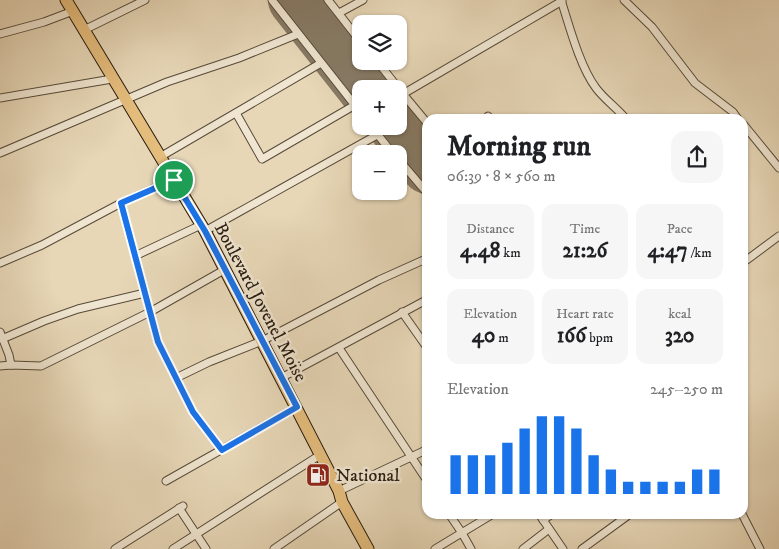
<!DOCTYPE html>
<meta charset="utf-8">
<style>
:root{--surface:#fff;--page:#f6f6f6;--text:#202124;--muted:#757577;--accent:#1a73e8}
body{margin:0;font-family:"IM FELL DW Pica",serif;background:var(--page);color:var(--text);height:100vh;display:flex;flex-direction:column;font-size:19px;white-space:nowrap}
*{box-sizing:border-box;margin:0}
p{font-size:16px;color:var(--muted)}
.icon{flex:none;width:28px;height:28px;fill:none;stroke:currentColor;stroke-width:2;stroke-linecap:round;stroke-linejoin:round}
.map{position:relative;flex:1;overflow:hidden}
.details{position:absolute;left:422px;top:114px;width:326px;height:405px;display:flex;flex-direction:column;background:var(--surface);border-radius:15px;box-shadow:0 1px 4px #0004}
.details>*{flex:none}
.buttons{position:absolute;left:352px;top:15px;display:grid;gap:10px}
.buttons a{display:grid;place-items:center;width:55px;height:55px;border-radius:10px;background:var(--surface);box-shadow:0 1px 4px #0004;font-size:25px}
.pin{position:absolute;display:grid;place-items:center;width:42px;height:42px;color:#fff;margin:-21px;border:2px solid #fff;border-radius:50%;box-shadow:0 1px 5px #0007}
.round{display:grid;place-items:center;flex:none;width:52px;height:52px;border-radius:15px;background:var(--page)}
.overview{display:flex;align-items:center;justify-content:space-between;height:85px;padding:0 25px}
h1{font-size:28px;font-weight:800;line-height:38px}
.metrics{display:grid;grid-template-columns:repeat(3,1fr);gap:8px;height:85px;padding:5px 25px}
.metrics div{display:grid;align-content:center;border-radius:12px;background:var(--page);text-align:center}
.metrics b{font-size:21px;font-weight:800}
.metrics small{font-size:14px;font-weight:400}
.metrics p{font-size:14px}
.chart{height:140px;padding:10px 25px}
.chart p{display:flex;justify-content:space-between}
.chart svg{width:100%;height:90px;margin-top:5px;stroke:var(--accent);stroke-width:6}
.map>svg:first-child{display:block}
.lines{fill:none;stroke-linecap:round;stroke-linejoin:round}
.runway{stroke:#867963;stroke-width:54}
.minor-casing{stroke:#564a39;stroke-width:9}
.primary-casing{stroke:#261b0f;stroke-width:13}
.minor{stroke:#efe5d0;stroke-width:7}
.primary{stroke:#e4bc7c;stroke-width:11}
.route-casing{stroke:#fff;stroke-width:10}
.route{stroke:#1a73e8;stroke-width:6}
.labels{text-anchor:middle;stroke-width:5;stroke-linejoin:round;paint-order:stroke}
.street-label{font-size:18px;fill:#261b0f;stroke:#efe5d0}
.poi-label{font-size:18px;fill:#261b0f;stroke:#efe5d0;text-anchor:start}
</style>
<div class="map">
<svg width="779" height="549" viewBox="0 0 779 549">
<rect width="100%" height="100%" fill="#e7d7b7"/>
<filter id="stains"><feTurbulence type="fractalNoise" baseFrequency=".004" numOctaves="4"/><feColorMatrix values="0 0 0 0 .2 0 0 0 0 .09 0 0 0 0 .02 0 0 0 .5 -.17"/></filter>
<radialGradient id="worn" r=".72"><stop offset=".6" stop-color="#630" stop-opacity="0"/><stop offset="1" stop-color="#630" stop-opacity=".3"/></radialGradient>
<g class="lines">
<!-- runway -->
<g class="runway">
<polyline points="295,0 365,89"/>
<polyline points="395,126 428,167"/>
</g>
<defs>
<g id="minor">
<polyline points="272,0 361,113"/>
<polyline points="328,0 361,42"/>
<path d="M561,0c8,25 19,67 35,88 8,11 21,20 30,31"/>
<polyline points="624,0 652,27 695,83 733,112 738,119"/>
<polyline points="339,13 363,0"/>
<polyline points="84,30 145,0"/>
<polyline points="0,34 44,22 73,11"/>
<polyline points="377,61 399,89"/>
<polyline points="0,98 112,79"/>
<polyline points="236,113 262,159 355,105"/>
<polyline points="488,116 489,119"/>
<polyline points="428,124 403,94 562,1"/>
<polyline points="744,125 779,168"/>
<polyline points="371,126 393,154"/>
<polyline points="0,153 167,82 239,58 298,34"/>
<polyline points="160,157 321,63"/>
<polyline points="399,160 428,194"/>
<polyline points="121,203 158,342 193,412 222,450"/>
<polyline points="205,231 377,135"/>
<polyline points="135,256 201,225"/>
<polyline points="744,262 779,236"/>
<polyline points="0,263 42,245 121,203 174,179"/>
<polyline points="402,312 428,349"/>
<polyline points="0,332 9,355 11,365"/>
<polyline points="2,339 44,321 78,309 145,293"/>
<polyline points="339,348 428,482"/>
<polyline points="0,366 11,365 41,366 150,312 224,270"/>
<polyline points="176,378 209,362 262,341 379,280 428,258"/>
<polyline points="281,378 428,299"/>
<polyline points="166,481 297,407"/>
<polyline points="339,491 428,449"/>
<polyline points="179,508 206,549"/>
<polyline points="449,514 462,533 471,549"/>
<polyline points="539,514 563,549"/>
<polyline points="742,514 760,549"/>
<polyline points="543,520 552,514"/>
<polyline points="115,549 183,506"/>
<polyline points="173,549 320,455"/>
<polyline points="274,549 342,502"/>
<polyline points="435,549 493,514"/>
<polyline points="523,549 549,529"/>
<polyline points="582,549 630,514"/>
</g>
<polyline id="primary" points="66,0 205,231 339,491 342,502 368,549"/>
</defs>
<!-- minor casing -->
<use href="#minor" class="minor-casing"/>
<!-- primary casing -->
<use href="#primary" class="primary-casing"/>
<!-- minor -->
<use href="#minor" class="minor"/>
<!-- primary -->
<use href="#primary" class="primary"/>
</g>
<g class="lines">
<defs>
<polygon id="route" points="174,180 205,231 297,407 222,450 193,412 158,342 121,203"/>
</defs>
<!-- route casing -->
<use href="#route" class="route-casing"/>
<!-- route -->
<use href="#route" class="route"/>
</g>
<!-- icons -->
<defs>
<symbol id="fuel-square" viewBox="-11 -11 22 22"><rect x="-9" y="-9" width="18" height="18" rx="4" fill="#8f2418" stroke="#efe5d0"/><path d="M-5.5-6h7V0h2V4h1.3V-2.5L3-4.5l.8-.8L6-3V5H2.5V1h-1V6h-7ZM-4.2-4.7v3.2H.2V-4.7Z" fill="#fff"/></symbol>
</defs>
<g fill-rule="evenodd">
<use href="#fuel-square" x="304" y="461" width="28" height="28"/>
</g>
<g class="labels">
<!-- street labels -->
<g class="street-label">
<text transform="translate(261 302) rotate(62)" y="6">Boulevard Jovenel Moïse</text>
</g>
<!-- poi labels -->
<g class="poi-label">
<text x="336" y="481">National</text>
</g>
</g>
<rect width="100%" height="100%" filter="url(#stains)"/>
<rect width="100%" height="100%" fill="url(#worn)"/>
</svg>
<div class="buttons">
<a><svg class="icon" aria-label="layers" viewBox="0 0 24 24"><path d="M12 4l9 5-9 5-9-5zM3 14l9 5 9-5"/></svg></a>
<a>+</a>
<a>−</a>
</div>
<div class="pin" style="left:174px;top:180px;background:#1e9e55"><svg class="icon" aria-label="arrive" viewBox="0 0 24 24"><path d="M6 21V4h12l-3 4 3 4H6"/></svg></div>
<section class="details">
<div class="overview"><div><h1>Morning run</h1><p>06:39 · 8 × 560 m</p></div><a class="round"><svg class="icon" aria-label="share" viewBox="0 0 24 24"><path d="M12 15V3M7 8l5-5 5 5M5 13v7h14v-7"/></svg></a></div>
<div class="metrics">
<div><p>Distance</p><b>4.48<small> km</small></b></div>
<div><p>Time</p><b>21:26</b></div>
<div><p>Pace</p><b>4:47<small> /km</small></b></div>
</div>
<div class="metrics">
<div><p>Elevation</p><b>40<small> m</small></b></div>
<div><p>Heart rate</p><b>166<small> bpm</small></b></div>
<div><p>kcal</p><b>320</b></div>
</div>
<div class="chart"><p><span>Elevation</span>245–250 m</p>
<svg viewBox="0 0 160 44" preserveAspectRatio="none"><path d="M5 44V25M15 44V25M25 44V25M35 44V19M45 44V12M55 44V6M65 44V6M75 44V12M85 44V25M95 44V32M105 44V38M115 44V38M125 44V38M135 44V38M145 44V32M155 44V32"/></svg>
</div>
</section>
</div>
